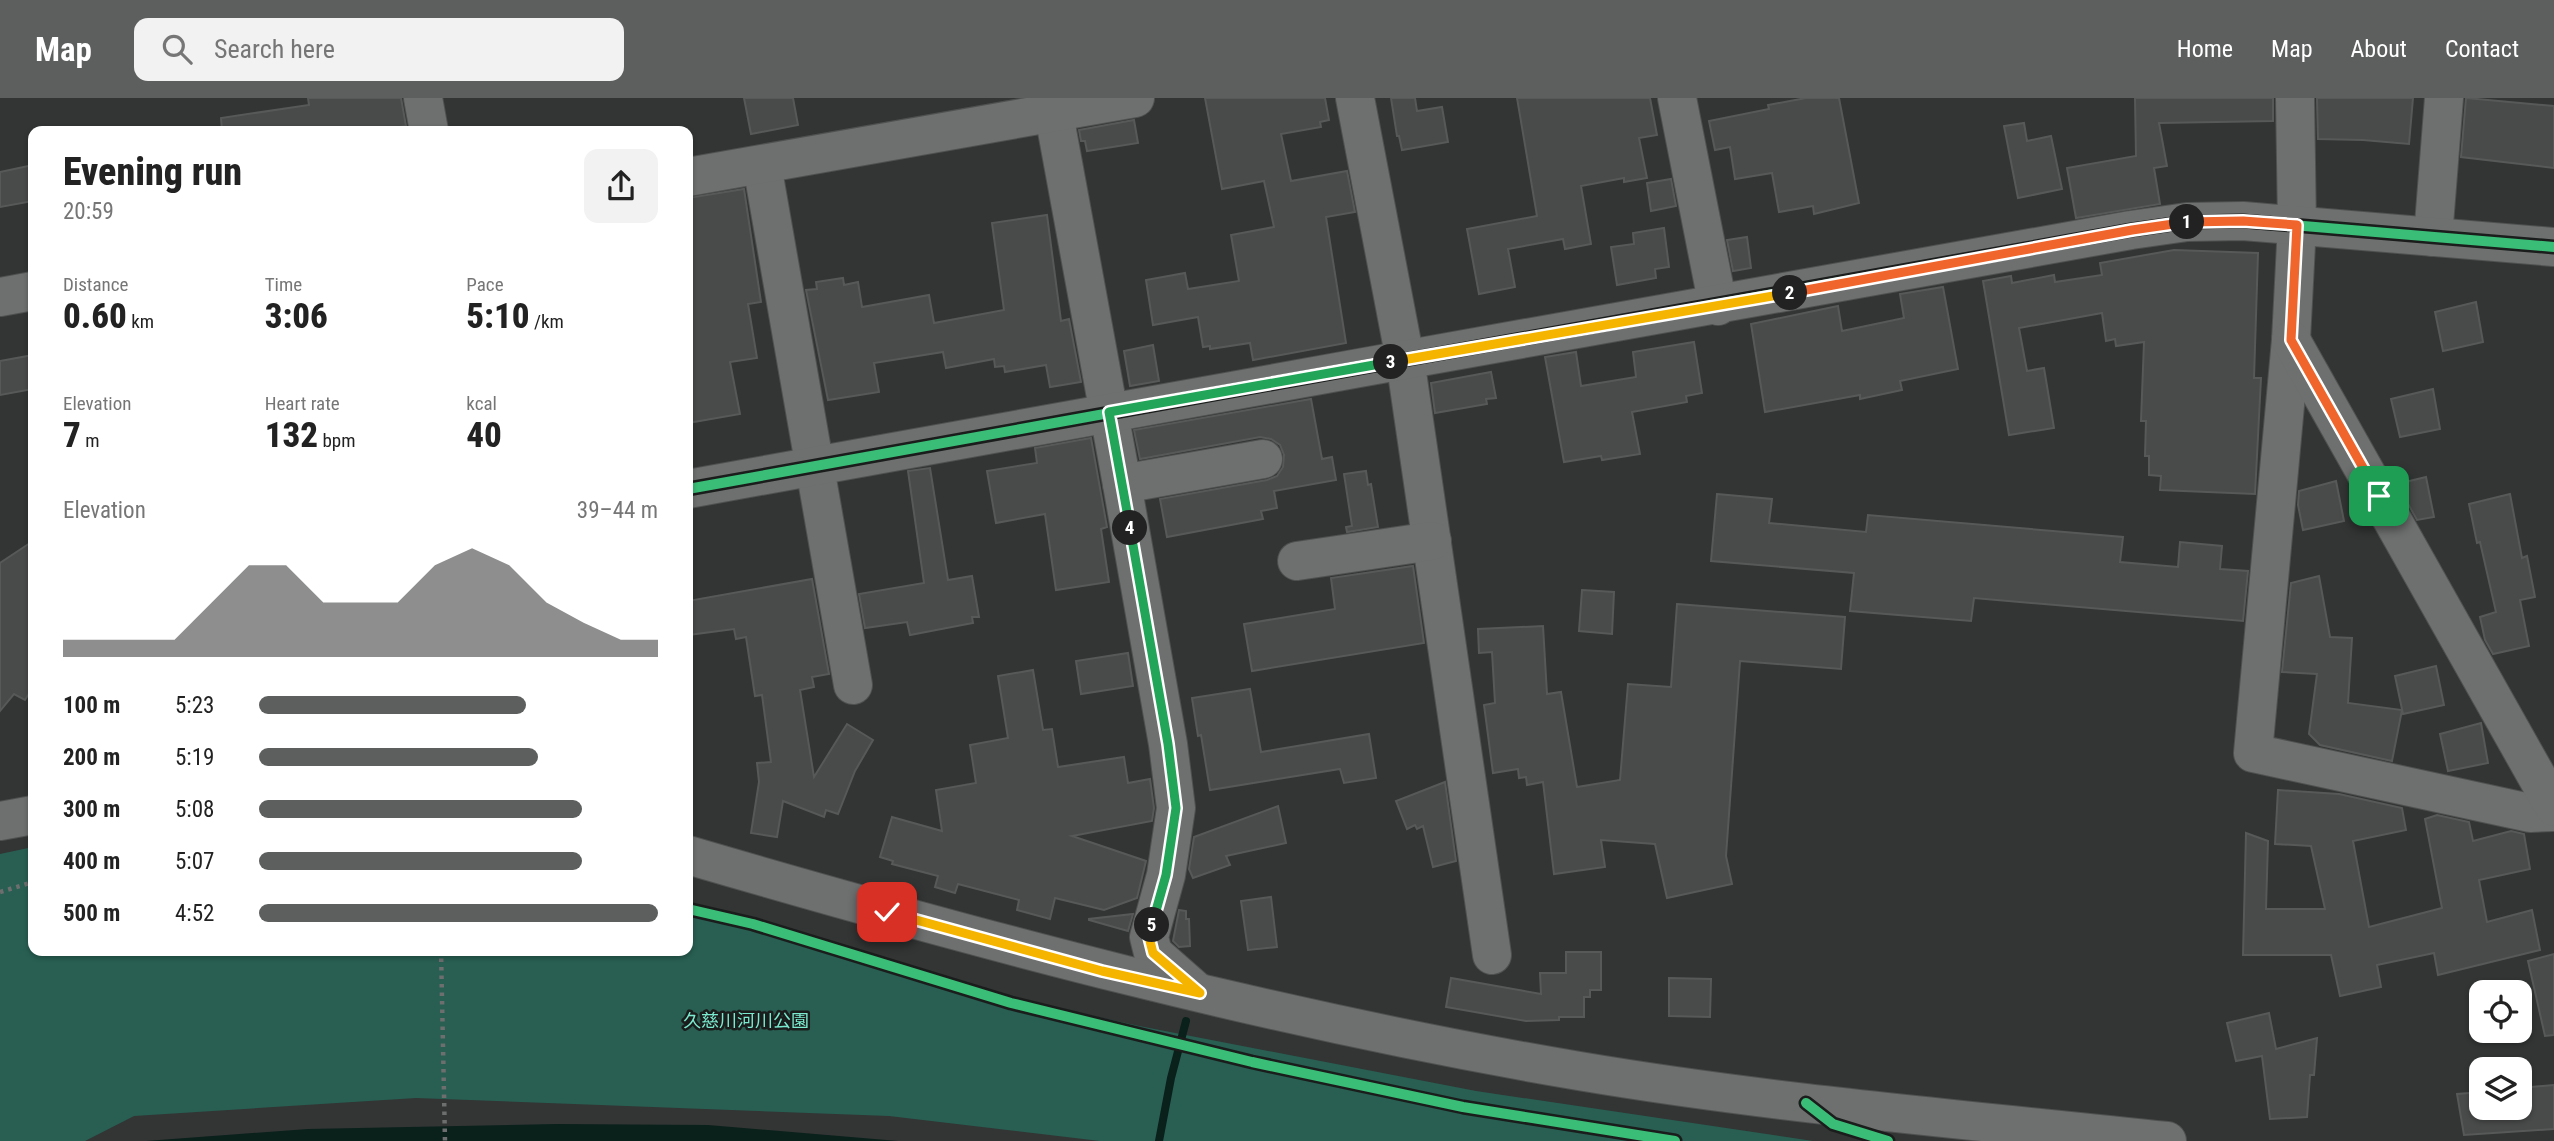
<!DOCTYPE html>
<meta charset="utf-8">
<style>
:root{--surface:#fff;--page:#f2f2f2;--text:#222;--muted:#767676;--accent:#5d5f5e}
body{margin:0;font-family:"Roboto Condensed","Noto Sans JP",sans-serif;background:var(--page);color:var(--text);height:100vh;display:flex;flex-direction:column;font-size:26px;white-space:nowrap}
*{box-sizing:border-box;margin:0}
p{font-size:23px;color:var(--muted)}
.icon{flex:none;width:38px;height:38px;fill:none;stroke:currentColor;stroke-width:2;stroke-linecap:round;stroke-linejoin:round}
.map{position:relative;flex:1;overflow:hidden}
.side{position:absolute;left:28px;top:28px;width:665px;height:830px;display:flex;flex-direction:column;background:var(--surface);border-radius:14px;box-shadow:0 2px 5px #0004}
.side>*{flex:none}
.controls{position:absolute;left:2469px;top:882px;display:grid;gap:14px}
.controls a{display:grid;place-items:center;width:63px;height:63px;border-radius:14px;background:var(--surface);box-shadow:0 2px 5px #0004;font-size:35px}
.pin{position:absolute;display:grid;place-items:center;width:60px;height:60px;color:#fff;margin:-30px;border-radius:14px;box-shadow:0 4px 10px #0006}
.km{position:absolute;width:35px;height:35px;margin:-18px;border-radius:50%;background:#222;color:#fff;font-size:19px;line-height:35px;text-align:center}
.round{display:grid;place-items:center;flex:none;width:74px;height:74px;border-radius:14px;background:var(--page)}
.summary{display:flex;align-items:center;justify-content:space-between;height:119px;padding:0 35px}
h1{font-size:38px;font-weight:800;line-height:52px}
.figures{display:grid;grid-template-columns:repeat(3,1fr);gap:10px;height:119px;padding:7px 35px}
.figures div{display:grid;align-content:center}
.figures b{font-size:35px;font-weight:800}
.figures small{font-size:19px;font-weight:400}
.figures p{font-size:19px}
.chart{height:196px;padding:14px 35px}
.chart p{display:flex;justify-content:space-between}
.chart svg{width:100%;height:126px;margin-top:7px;fill:var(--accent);opacity:.7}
ul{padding:0 35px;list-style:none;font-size:23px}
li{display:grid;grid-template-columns:112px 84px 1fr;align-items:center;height:52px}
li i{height:18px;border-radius:9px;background:var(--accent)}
header{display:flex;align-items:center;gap:42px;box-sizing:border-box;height:98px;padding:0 35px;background:var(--accent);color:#fff}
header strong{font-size:33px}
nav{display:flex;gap:38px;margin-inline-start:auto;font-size:24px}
.search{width:490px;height:63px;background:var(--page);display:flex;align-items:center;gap:18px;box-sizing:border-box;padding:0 24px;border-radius:14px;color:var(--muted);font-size:26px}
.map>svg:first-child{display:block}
.green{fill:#285f52}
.water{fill:#0a201b}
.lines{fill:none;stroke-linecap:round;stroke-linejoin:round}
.stream{stroke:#0a201b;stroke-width:8}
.building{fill:#494a4a;stroke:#575958;stroke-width:2}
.minor-casing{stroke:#4f5150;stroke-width:40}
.path{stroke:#6d6e6e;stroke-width:4.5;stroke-dasharray:3.5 5;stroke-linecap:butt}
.minor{stroke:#6e6f6f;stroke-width:38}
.cycleway-casing{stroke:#1a1d1c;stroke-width:15}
.cycleway{stroke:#3abd76;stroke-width:10}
.split-1-casing{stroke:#fff;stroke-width:14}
.split-2-casing{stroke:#fff;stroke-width:14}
.split-3-casing{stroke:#fff;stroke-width:14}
.split-4-casing{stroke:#fff;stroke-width:14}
.split-5-casing{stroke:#fff;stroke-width:14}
.split-6-casing{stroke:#fff;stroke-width:14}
.split-1{stroke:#f0652b;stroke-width:9}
.split-2{stroke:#f0652b;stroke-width:9}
.split-3{stroke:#f5b400;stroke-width:9}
.split-4{stroke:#22a559;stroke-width:9}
.split-5{stroke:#22a559;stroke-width:9}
.split-6{stroke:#f5b400;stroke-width:9}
.labels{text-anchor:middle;stroke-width:5;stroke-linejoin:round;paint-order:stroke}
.park-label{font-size:18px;fill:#7aebcf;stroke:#1a1d1c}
</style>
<header>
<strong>Map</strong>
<div class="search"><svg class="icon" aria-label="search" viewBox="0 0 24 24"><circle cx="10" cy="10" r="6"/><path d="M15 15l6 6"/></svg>Search here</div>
<nav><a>Home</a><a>Map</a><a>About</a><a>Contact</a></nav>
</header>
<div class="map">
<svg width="2554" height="1043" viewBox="0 0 2554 1043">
<rect width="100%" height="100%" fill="#323534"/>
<!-- green -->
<polygon class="green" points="33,749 33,852 688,852 688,813 908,877 1139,928 1476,993 1813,1043 1100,1043 889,1018 416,1000 134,1018 85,1043 0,1043 0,756"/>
<!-- water -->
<polygon class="water" points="557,1026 708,1027 898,1043 146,1043 308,1031"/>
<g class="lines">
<!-- stream -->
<polyline class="stream" points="1159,1043 1171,980 1186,923"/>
</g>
<!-- building -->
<g class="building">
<polygon points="308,0 401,0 406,28 369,33 222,33 221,20 309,7"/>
<polygon points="744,0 793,0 798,27 751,36"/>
<polygon points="1205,0 1325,0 1329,22 1320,24 1321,29 1281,36 1291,83 1347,73 1355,114 1326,119 1346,245 1253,262 1250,245 1210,251 1210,248 1203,249 1198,219 1153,227 1146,182 1185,175 1188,191 1239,183 1231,137 1274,129 1264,83 1222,91"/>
<polygon points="1391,0 1415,0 1417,13 1442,9 1448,44 1402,52 1399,38 1397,38"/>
<polygon points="1517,0 1650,0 1657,37 1639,40 1647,80 1624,84 1624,80 1581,88 1591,146 1565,151 1563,141 1508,151 1515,189 1479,196 1467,131 1537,118"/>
<polygon points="1806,0 1839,0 1859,105 1814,116 1813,108 1779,114 1772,75 1735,81 1730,49 1715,52 1709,23 1769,11 1768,7"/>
<polygon points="2135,0 2273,0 2273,23 2159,25 2167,68 2154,70 2160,106 2076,120 2067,70 2136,58"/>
<polygon points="2317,0 2413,0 2409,46 2363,42 2318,41"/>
<polygon points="2466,0 2554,8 2554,70 2461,59"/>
<polygon points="1134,22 1138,45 1087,53 1085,43 1081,43 1079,32"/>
<polygon points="2024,25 2027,43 2051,38 2062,91 2018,100 2004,28"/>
<polygon points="33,67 33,103 0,109 0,74"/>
<polygon points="1671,81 1676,108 1651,113 1647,85"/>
<polygon points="744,91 761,204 748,206 757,260 730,264 740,316 688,325 688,100"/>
<polygon points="1047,117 1061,223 1069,221 1081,284 1050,289 1046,267 1005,274 1004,268 995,269 994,261 946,270 943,254 874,265 879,294 828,302 806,192 817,191 816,184 843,180 844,187 858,184 862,209 929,197 934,225 1004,212 992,125"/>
<polygon points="1664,130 1669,169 1655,171 1656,180 1617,187 1611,149 1634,146 1633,135"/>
<polygon points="1747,139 1751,170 1733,173 1727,142"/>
<polygon points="2174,152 2258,155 2254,280 2261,280 2255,396 2160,392 2161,378 2149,377 2149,358 2145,358 2146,323 2141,323 2144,244 2116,248 2115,241 2106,243 2102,215 2019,230 2027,273 2044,270 2054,330 2009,337 1983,183 2011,178 2012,185 2054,177 2055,184 2102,177 2100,165"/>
<polygon points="1943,189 1958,271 1900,283 1902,292 1860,301 1860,297 1765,314 1751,226 1838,208 1842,233 1904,220 1900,196"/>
<polygon points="2476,204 2483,244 2443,253 2435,214"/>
<polygon points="1694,244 1702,295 1686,298 1687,304 1632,314 1640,356 1602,362 1601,358 1564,364 1545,259 1576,254 1581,288 1636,279 1633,254"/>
<polygon points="1153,247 1159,283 1130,288 1124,253"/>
<polygon points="33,257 33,291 0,297 0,263"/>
<polygon points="1491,274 1496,300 1486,301 1487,306 1435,315 1431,285"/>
<polygon points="2433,291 2440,331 2400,339 2391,301"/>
<polygon points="1311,301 1322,361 1332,359 1336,382 1274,393 1277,410 1261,413 1263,421 1167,439 1160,401 1267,382 1277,378 1283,369 1284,357 1280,347 1271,341 1260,339 1140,361 1134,332"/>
<polygon points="1091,340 1107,429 1101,431 1109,484 1056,492 1045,416 996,425 987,373 1037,365 1035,350"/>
<polygon points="930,370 948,482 972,478 979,519 972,519 973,525 910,537 907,524 865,530 859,496 924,485 908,373"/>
<polygon points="1366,373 1368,387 1371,386 1378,429 1347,434 1346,429 1352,428 1344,376"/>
<polygon points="2426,379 2434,419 2417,422 2397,386"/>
<polygon points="2336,383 2344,423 2303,432 2298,407 2299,393"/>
<polygon points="1717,396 1772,401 1769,425 1866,434 1868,417 2123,439 2120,464 2178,469 2180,444 2222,448 2220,471 2248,473 2243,523 1974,500 1971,523 1850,513 1854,475 1711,463"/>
<polygon points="2510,396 2522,460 2527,458 2535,499 2520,502 2529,548 2493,556 2485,542 2480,519 2496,514 2480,444 2477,445 2469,406"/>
<polygon points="33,443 33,589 25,602 14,596 0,613 0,465"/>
<polygon points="1413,468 1424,545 1252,573 1244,526 1335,511 1331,480"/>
<polygon points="2319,478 2330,539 2352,540 2348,605 2402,612 2392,663 2320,647 2309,636 2317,576 2282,574 2291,485"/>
<polygon points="812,481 829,576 812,579 814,589 800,592 814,679 847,626 873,642 855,673 838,716 826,712 824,719 783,703 777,739 751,735 759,684 757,665 771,664 762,597 755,598 746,539 736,541 734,531 688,537 688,503"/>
<polygon points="1582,492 1614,494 1612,536 1579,533"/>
<polygon points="1677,506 1845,519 1841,571 1740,563 1726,758 1732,786 1667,800 1655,746 1601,742 1605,769 1554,776 1543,684 1527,687 1526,679 1519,680 1518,671 1493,675 1484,607 1495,605 1492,554 1479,555 1478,531 1543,528 1547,596 1561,594 1577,689 1620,682 1628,586 1671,589"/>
<polygon points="1128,555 1133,588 1081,596 1076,563"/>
<polygon points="2436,568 2444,607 2403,616 2395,578"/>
<polygon points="1033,572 1043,632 1052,631 1058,669 1124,659 1128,685 1150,681 1154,710 1152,723 1072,738 1146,763 1137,800 1104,812 1055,800 1050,821 1017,812 1019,802 958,786 955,795 935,789 938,778 892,766 893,763 880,759 892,719 942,733 936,692 976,685 970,647 1008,640 998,578"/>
<polygon points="1250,591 1261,654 1369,636 1376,680 1344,685 1340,671 1210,692 1201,637 1198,638 1192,600"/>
<polygon points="2481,625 2488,665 2448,673 2440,636"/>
<polygon points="1445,684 1456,763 1433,769 1423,728 1417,731 1415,727 1407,731 1396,703"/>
<polygon points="2278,692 2339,696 2402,710 2406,732 2353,743 2369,829 2442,810 2425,721 2437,717 2469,724 2473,743 2511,733 2524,736 2530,771 2479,782 2487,824 2532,812 2540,852 2438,877 2434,855 2377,867 2381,889 2340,898 2331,857 2243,857 2246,735 2268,743 2266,811 2325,811 2311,748 2275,746"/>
<polygon points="1278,708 1286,745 1226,758 1230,767 1193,780 1189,771 1194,739"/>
<polygon points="1271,799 1277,849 1248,852 1241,803"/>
<polygon points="1179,812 1186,813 1186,821 1189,821 1190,848 1179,849 1173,843"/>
<polygon points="1133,816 1128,833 1089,822 1089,821"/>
<polygon points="1566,854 1601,854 1601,892 1590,892 1590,899 1584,899 1584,919 1559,919 1559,922 1526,923 1446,909 1451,880 1541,896 1540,875 1566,875"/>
<polygon points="2554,856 2554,937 2545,938 2528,863"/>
<polygon points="1669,880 1711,881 1710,919 1669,918"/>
<polygon points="2269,915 2276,951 2317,940 2314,977 2310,977 2307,1019 2270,1021 2262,958 2236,963 2227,925"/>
<polygon points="2554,987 2554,1031 2464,1037 2457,996 2482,994 2482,1010 2520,1010 2520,990"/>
</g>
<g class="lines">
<defs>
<g id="minor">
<polyline points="423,0 429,33"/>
<polyline points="1051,0 1122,386 1168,646 1176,710 1166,777 1149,839 1153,855 1195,892"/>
<polyline points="1355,0 1405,261 1492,857"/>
<polyline points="1677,0 1718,208"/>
<polyline points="2295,0 2297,127 2291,242 2253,655 2530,715 2554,714"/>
<polyline points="762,67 853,587"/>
<polyline points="688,79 1135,0"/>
<polyline points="2433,139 2444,0"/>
<polyline points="0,199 33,193"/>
<polyline points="2291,242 2554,709"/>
<polyline points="1122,386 1263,361"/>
<path d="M688,391c480,-90 963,-170 1443,-259l56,-8 56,-1 311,26"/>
<polyline points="1297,463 1432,443"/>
<polyline points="0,723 33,717"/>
<path d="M688,757c294,86 589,165 891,216 195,33 392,49 588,70"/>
</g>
</defs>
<!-- minor casing -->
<use href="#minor" class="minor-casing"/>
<!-- path -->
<g class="path">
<polyline points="0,794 33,784"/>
<polyline points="688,811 753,826 1011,905 1252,964 1463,1009 1675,1043"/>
<polyline points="441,852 445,1043"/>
</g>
<!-- minor -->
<use href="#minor" class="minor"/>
<defs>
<g id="cycleway">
<path d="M688,391c480,-90 963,-170 1443,-259l56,-8 56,-1 311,26"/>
<polyline points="688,811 753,826 1011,905 1252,964 1463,1009 1675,1043"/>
<polyline points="1806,1005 1833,1026 1888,1043"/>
</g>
</defs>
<!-- cycleway casing -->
<use href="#cycleway" class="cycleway-casing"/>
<!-- cycleway -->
<use href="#cycleway" class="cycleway"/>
</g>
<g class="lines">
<defs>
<polyline id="split-1" points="2187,124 2243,123 2297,127 2291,242 2379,398"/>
<polyline id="split-2" points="1790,195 2132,132 2187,124"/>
<polyline id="split-3" points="1391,264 1790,195"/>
<polyline id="split-4" points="1130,430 1109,314 1391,264"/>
<polyline id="split-5" points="1130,430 1168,646 1176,710 1166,777 1152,827"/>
<polyline id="split-6" points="887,814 1102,873 1200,895 1153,855 1149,839 1152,827"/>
</defs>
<!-- split-1 casing -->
<use href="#split-1" class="split-1-casing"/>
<!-- split-2 casing -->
<use href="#split-2" class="split-2-casing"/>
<!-- split-3 casing -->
<use href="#split-3" class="split-3-casing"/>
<!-- split-4 casing -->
<use href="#split-4" class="split-4-casing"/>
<!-- split-5 casing -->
<use href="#split-5" class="split-5-casing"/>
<!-- split-6 casing -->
<use href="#split-6" class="split-6-casing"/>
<!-- split-1 -->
<use href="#split-1" class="split-1"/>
<!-- split-2 -->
<use href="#split-2" class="split-2"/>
<!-- split-3 -->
<use href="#split-3" class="split-3"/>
<!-- split-4 -->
<use href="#split-4" class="split-4"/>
<!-- split-5 -->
<use href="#split-5" class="split-5"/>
<!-- split-6 -->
<use href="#split-6" class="split-6"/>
</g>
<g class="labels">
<!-- park labels -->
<g class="park-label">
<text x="746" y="929">久慈川河川公園</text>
</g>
</g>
</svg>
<div class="controls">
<a><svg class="icon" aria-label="locate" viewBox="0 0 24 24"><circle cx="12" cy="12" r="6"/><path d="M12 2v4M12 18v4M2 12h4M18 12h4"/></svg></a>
<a><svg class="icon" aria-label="layers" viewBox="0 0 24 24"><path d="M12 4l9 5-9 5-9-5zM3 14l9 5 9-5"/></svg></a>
</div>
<div class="pin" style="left:2379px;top:398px;background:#1e9e55"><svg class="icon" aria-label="arrive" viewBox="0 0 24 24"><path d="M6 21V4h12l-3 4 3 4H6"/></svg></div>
<div class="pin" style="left:887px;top:814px;background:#d93025"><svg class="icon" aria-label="check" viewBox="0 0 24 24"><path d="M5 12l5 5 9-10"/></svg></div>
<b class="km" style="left:2187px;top:124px">1</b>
<b class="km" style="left:1790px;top:195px">2</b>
<b class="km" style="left:1391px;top:264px">3</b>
<b class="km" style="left:1130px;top:430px">4</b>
<b class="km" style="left:1152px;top:827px">5</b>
<section class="side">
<div class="summary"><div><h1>Evening run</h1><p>20:59</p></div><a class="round"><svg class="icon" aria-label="share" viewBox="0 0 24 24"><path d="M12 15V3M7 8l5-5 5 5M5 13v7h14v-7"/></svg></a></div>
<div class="figures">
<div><p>Distance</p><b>0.60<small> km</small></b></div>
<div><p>Time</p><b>3:06</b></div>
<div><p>Pace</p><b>5:10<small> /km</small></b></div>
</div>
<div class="figures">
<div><p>Elevation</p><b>7<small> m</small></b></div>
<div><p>Heart rate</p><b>132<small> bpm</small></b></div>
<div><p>kcal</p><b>40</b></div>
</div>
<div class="chart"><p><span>Elevation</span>39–44 m</p>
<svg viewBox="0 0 160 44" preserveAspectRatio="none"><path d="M0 44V38L10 38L20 38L30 38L40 25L50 12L60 12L70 25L80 25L90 25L100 12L110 6L120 12L130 25L140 32L150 38L160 38V44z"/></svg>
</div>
<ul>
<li><b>100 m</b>5:23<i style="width:67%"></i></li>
<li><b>200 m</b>5:19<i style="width:70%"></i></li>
<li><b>300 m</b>5:08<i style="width:81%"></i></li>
<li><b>400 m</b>5:07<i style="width:81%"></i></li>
<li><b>500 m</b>4:52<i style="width:100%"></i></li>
</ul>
</section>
</div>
